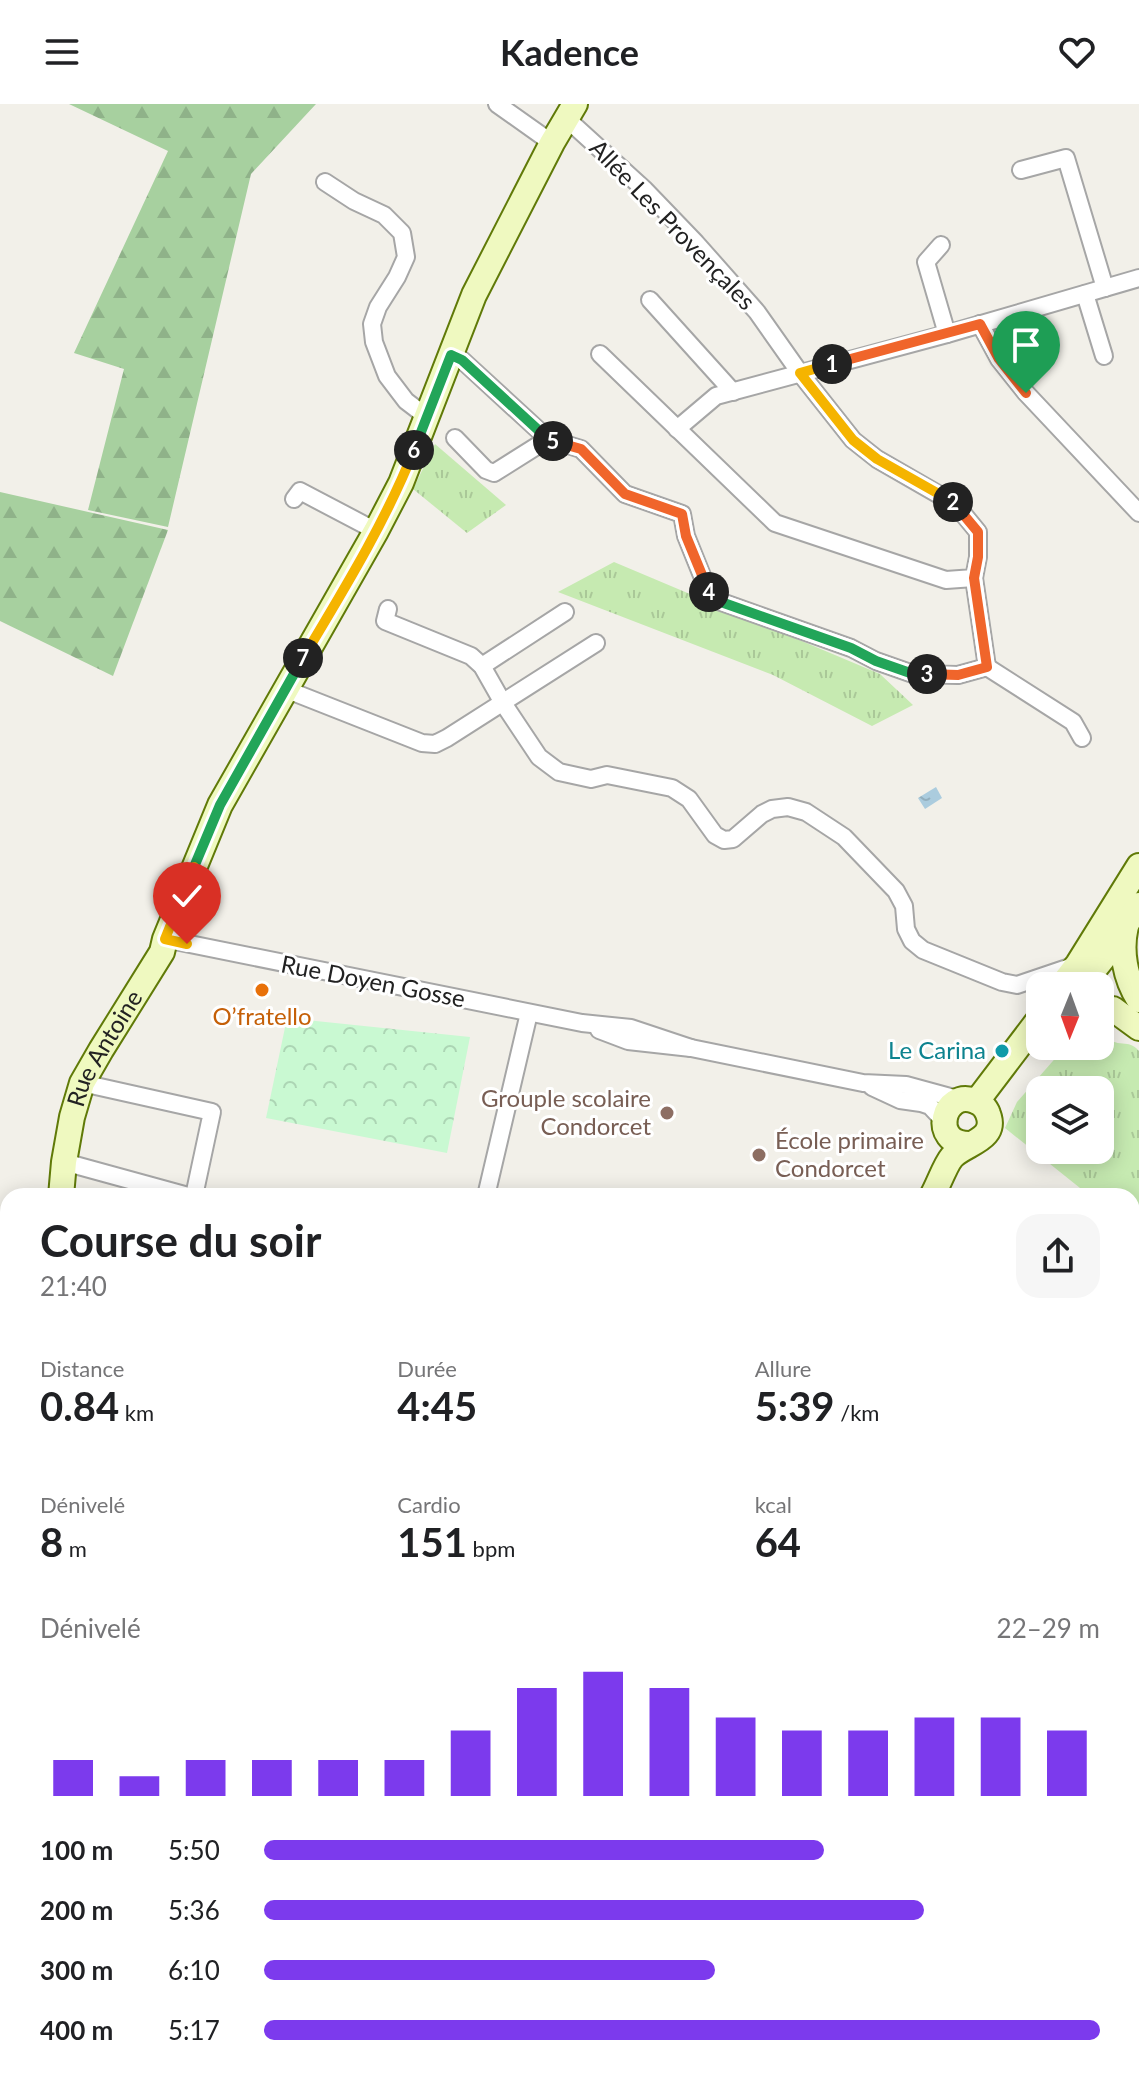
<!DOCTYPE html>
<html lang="fr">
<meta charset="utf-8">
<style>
:root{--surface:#fff;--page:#f6f6f6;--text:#202124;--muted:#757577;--accent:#7c3aed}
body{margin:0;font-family:Lato,sans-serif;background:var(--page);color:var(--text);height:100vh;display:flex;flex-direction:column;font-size:30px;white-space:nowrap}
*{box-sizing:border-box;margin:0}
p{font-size:26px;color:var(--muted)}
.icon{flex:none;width:44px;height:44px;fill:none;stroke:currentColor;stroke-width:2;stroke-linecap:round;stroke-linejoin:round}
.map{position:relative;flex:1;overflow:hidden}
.details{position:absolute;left:0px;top:1084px;width:1140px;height:888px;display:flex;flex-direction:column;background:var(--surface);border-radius:24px 24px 0 0;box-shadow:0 4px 20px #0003}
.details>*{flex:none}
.needle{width:52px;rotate:181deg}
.tools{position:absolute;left:1026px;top:868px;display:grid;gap:16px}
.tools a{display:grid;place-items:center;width:88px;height:88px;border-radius:16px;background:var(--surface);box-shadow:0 4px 20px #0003;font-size:40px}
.pin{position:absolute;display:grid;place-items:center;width:68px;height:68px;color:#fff;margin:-82px -34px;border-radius:50% 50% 50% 0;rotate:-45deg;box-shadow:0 0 8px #0007}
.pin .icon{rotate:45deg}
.km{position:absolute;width:40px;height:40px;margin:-20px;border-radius:50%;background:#222;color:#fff;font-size:22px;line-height:40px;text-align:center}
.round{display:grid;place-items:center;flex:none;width:84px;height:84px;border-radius:24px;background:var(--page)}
.headline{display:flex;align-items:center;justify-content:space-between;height:136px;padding:0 40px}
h1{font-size:44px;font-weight:700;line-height:60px}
.stats{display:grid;grid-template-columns:repeat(3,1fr);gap:12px;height:136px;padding:8px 40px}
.stats div{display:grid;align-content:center}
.stats b{font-size:40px;font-weight:700}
.stats small{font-size:22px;font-weight:400}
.stats p{font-size:22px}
.chart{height:224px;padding:16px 40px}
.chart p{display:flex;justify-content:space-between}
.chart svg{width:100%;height:144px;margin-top:8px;stroke:var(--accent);stroke-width:6}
ul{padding:0 40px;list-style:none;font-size:26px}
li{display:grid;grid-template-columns:128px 96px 1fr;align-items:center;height:60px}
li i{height:20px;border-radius:10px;background:var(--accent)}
header{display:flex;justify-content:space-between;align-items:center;height:104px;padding:0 40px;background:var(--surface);font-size:36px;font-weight:700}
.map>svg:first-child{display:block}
.grass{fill:url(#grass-tufts);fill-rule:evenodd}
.forest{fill:url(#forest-firs)}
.park{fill:url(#park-crowns)}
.water{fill:url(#water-ripples)}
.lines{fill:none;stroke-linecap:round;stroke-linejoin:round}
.stream{stroke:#abccde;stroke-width:5}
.street-casing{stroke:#a6a6a6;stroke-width:20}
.secondary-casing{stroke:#607a08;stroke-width:28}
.street{stroke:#fff;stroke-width:16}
.secondary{stroke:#eff9c0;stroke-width:24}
.split-1-casing{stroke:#fff;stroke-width:16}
.split-2-casing{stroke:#fff;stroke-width:16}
.split-3-casing{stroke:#fff;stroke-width:16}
.split-4-casing{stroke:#fff;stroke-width:16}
.split-5-casing{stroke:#fff;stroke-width:16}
.split-6-casing{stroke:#fff;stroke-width:16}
.split-7-casing{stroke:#fff;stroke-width:16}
.split-8-casing{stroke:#fff;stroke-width:16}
.split-9-casing{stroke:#fff;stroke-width:16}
.split-1{stroke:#f0652b;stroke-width:10}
.split-2{stroke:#f5b400;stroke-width:10}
.split-3{stroke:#f0652b;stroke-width:10}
.split-4{stroke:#22a559;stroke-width:10}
.split-5{stroke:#f0652b;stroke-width:10}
.split-6{stroke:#22a559;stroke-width:10}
.split-7{stroke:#f5b400;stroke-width:10}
.split-8{stroke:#22a559;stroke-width:10}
.split-9{stroke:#f5b400;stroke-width:10}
.food-dot{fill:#e8710a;stroke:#fff;stroke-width:3}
.culture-dot{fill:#0f9aa8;stroke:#fff;stroke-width:3}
.education-dot{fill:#8d6e63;stroke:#fff;stroke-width:3}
.labels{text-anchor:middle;stroke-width:6;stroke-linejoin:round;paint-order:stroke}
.street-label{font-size:24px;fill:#222;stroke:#fff}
.food-label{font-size:24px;fill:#c56008;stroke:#fff}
.culture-label{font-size:24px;fill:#0d838f;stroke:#fff;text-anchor:end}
.education-label{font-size:24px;fill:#785e54;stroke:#fff;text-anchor:end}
</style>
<header><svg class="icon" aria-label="menu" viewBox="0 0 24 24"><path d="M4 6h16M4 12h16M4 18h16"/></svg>Kadence<svg class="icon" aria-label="heart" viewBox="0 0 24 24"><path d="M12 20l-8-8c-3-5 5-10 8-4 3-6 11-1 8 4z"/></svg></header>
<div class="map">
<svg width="1139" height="1972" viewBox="0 0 1139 1972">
<defs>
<pattern id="grass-tufts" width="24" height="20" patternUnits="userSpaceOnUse" patternTransform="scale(2)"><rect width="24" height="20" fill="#c6eab1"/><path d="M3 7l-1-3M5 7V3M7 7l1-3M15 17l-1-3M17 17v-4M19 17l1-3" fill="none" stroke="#aac898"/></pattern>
<pattern id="forest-firs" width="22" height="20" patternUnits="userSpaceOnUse" patternTransform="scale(2)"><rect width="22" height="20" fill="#a7d09f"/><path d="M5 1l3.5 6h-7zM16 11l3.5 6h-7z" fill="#8fb289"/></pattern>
<pattern id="park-crowns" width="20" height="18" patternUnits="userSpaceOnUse" patternTransform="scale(2)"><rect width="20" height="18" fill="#c9f9d2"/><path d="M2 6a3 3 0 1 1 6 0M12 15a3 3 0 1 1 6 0" fill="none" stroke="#acd5b4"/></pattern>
<pattern id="water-ripples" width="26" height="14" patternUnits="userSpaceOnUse" patternTransform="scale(2)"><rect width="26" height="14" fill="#abccde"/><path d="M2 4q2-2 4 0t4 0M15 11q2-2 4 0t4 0" fill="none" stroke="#93afbe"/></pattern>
</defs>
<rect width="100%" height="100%" fill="#f2f0e9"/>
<!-- grass -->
<g class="grass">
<polygon points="435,340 506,401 467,429 413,385"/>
<polygon points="614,458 880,570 913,601 872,622 773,571 558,488"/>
<path d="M1100,924c14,25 27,8 39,23v184l-7,-6v-33h-42l-85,-68 12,-26 49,-56h34zM1100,986v60h-60v-60z"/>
</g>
<!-- forest -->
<g class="forest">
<polygon points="69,0 316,0 251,70 168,423 88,406 124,265 74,249 168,47"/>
<polygon points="0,388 168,426 113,572 0,517"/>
</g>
<!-- park -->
<polygon class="park" points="287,914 470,933 447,1049 266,1014"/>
<!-- water -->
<polygon class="water" points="936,683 942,694 925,705 918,694"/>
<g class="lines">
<!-- stream -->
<polyline class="stream" points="0,1513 8,1512"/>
<defs>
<g id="street">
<polyline points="497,0 552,39"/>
<polyline points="567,15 645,86 696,139 757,208 800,269 853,336 877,355 955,400 978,428 978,453 974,474 946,476 775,419 600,250"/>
<polyline points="1021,66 1066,54 1105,184"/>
<polyline points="325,78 354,97 384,111 402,129 406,153 397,173 378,203 372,220 374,238 387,272 406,297 427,313"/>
<polyline points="941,141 926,158 947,230"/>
<polyline points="1085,190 1104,252"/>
<polyline points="650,196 733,288"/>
<polyline points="980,220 999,255 1026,289 1139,409"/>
<polyline points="451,251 462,256 548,335 581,345 625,390 682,410 686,432 709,489 713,495 851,544 876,557 913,570 958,571 987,563 1073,618 1082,634"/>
<polyline points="677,325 716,292 947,230 1139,174"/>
<polyline points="455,334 486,366 494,369 548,335"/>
<polyline points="294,395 300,387 376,427"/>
<polyline points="974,474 987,563"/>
<polyline points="388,505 385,517 471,552 482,562 503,599 539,653 559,668 591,675 607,671 672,684 689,695 715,731 724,736 733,735 762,710 772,705 788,703 806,708 844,733 896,787 904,802 906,825 912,837 923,846 1002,878 1017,881 1076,861"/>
<polyline points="482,562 565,508"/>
<polyline points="285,585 422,639 435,640 447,634 596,539"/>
<polyline points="165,835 582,919 631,924 691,944"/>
<polyline points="599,926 628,937 691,944 863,979 906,981 961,996"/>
<polyline points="82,979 212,1008 194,1092"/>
<polyline points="872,983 900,996 921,999 930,1002 944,1017"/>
<polyline points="64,1058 188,1092"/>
<polyline points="486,1092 529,909"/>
<polyline points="1132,1313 1139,1314"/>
<polyline points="0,1498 8,1497"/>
<polyline points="1132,1528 1139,1530"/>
<polyline points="1132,1923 1139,1916"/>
<polyline points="105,1964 111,1972"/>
<polyline points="866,1964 867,1972"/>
<polyline points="1031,1964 1032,1972"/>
<polyline points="1116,1964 1118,1972"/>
<polyline points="26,1972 35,1964"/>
</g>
<g id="secondary">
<path d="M1126,822c-6,25 -1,52 13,74"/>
<polyline points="1061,882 1078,860 1139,762"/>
<polyline points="1081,882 1108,848 1139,801"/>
<polyline points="1100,905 1113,905 1139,924"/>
<polyline points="977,997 1040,914"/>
<path id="s1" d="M61,1092l3,-34 8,-45 10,-34 19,-33 61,-98 3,-13 55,-134 156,-274 25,-48 73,-188 78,-152 23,-39"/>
<path d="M932,1092c6,-10 13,-31 20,-39 13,-14 46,-17 36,-43 -2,-6 -7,-11 -13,-13 -32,-13 -46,43 -6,43"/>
<polyline points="0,1671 8,1621"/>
<polyline points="763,1964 778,1972"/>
<polyline points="316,1972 321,1964"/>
</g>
</defs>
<!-- street casing -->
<use href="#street" class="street-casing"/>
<!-- secondary casing -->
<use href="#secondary" class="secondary-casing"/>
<!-- street -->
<use href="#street" class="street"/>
<!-- secondary -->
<use href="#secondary" class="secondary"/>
</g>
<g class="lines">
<defs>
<polyline id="split-1" points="832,260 980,220 999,255 1026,289"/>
<polyline id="split-2" points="832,260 800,269 853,336 877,355 953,398"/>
<polyline id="split-3" points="927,570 958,571 987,563 974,474 978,453 978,428 953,398"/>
<polyline id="split-4" points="709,488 713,495 721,498 851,544 876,557 913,570 927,570"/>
<polyline id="split-5" points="553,337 581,345 625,390 682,410 686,432 709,488"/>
<polyline id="split-6" points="414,346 451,251 462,256 548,335 553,337"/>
<path id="split-7" d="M303,554c40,-67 82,-135 111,-208"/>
<polyline id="split-8" points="194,763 220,701 303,554"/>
<polyline id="split-9" points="187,840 165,835 194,763"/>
</defs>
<!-- split-1 casing -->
<use href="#split-1" class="split-1-casing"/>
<!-- split-2 casing -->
<use href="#split-2" class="split-2-casing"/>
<!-- split-3 casing -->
<use href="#split-3" class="split-3-casing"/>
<!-- split-4 casing -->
<use href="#split-4" class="split-4-casing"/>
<!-- split-5 casing -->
<use href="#split-5" class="split-5-casing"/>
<!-- split-6 casing -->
<use href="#split-6" class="split-6-casing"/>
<!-- split-7 casing -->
<use href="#split-7" class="split-7-casing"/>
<!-- split-8 casing -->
<use href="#split-8" class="split-8-casing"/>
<!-- split-9 casing -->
<use href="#split-9" class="split-9-casing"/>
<!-- split-1 -->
<use href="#split-1" class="split-1"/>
<!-- split-2 -->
<use href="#split-2" class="split-2"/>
<!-- split-3 -->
<use href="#split-3" class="split-3"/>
<!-- split-4 -->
<use href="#split-4" class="split-4"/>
<!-- split-5 -->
<use href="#split-5" class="split-5"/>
<!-- split-6 -->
<use href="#split-6" class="split-6"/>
<!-- split-7 -->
<use href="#split-7" class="split-7"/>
<!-- split-8 -->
<use href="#split-8" class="split-8"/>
<!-- split-9 -->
<use href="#split-9" class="split-9"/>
</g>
<!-- markers -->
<circle class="food-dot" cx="262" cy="886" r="8"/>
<circle class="culture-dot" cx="1002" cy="947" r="8"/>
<g class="education-dot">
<circle cx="667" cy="1009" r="8"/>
<circle cx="759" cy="1051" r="8"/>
</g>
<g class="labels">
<!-- street labels -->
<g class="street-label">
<text transform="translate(672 121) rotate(46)" y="8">Allée Les Provençales</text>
<text transform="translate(373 878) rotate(11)" y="8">Rue Doyen Gosse</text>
<text dy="8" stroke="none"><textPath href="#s1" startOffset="156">Rue Antoine</textPath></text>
</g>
<!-- food labels -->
<g class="food-label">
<text x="262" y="921">O’fratello</text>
</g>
<!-- culture labels -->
<g class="culture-label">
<text x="986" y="955">Le Carina</text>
</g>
<!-- education labels -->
<g class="education-label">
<text x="651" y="1003">Grouple scolaire<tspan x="651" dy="28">Condorcet</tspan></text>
<text x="775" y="1045" text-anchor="start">École primaire<tspan x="775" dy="28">Condorcet</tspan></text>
</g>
</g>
</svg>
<div class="tools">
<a><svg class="needle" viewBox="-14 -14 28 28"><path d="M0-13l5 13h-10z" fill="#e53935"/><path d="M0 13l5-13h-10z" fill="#757577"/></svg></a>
<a><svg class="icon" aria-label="layers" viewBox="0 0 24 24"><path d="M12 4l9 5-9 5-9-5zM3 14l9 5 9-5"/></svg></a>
</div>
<div class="pin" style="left:1026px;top:289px;background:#1e9e55"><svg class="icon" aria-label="arrive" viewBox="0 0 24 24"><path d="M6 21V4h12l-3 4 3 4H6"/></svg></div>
<div class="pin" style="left:187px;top:840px;background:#d93025"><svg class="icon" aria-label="check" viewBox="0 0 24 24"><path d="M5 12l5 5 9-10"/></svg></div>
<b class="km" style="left:832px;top:260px">1</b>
<b class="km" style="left:953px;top:398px">2</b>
<b class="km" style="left:927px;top:570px">3</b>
<b class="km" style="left:709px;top:488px">4</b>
<b class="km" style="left:553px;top:337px">5</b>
<b class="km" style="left:414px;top:346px">6</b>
<b class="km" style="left:303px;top:554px">7</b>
<section class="details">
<div class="headline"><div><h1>Course du soir</h1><p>21:40</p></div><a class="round"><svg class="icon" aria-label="share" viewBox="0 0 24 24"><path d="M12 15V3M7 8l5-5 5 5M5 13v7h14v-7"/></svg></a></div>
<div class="stats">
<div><p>Distance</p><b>0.84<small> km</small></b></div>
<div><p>Durée</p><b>4:45</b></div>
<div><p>Allure</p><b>5:39<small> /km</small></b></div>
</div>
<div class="stats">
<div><p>Dénivelé</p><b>8<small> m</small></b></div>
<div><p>Cardio</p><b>151<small> bpm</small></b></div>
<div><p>kcal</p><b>64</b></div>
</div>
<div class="chart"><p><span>Dénivelé</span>22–29 m</p>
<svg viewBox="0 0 160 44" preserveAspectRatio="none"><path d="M5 44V33M15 44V38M25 44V33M35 44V33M45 44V33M55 44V33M65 44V24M75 44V11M85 44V6M95 44V11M105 44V20M115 44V24M125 44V24M135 44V20M145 44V20M155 44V24"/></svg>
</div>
<ul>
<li><b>100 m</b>5:50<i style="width:67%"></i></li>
<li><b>200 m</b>5:36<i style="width:79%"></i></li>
<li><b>300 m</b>6:10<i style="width:54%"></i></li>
<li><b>400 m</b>5:17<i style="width:100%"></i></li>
</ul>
</section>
</div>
